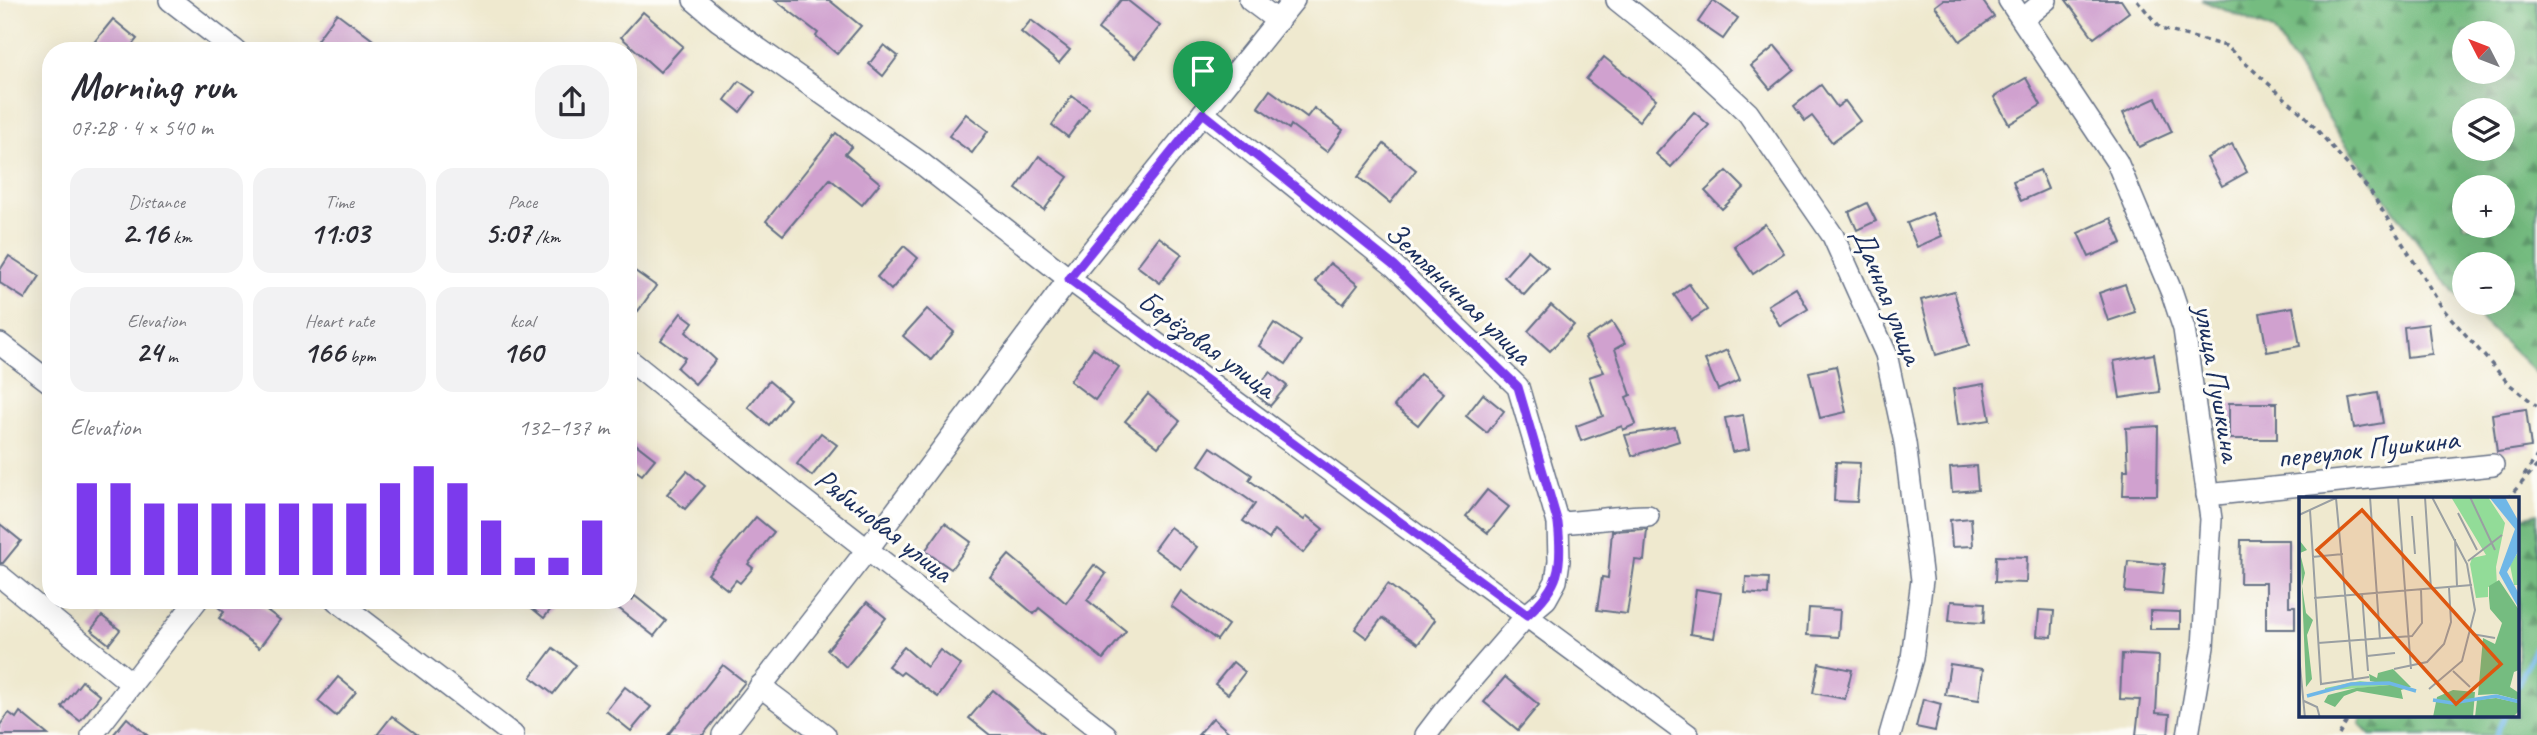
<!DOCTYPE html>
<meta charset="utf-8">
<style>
:root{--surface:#fff;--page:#f2f2f3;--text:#2b2b33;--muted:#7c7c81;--accent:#7c3aed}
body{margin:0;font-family:Caveat,sans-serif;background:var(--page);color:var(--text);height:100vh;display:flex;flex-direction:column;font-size:26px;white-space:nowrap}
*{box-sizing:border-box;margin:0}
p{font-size:23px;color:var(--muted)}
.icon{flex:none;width:38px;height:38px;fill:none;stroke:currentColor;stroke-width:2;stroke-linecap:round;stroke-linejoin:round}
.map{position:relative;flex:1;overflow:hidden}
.side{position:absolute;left:42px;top:42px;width:595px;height:567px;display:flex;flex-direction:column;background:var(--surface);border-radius:28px;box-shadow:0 7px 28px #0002}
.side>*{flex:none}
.needle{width:46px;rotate:312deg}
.buttons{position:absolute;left:2452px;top:21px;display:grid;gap:14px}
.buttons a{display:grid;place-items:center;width:63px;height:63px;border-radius:50%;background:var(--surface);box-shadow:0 7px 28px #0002;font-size:35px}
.pin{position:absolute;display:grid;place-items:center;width:60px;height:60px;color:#fff;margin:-72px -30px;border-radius:50% 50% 50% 0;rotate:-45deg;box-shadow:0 0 7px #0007}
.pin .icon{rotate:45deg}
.round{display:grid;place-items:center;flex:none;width:74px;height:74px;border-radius:28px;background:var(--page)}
.summary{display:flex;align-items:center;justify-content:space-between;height:119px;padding:0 28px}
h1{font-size:38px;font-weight:800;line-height:52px}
.figures{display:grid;grid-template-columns:repeat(3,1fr);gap:10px;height:119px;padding:7px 28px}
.figures div{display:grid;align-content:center;border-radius:18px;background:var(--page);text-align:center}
.figures b{font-size:30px;font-weight:800}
.figures small{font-size:19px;font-weight:400}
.figures p{font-size:19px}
.chart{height:196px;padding:14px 28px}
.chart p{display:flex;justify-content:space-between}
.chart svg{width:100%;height:126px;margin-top:7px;stroke:var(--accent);stroke-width:6}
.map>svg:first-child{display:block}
.forest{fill:url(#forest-firs);stroke:#48766f;stroke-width:2;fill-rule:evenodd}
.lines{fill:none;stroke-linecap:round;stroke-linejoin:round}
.stream{stroke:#6fb7e7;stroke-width:5}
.building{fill:#d0a1cf}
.minor-casing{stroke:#657086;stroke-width:24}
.path{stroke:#657086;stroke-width:3.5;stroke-dasharray:5 5;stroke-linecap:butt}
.minor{stroke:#fff;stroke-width:21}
.route-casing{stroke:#fff;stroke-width:14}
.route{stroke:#7c3aed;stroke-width:9}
.labels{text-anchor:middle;stroke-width:6;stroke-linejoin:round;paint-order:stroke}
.street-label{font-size:30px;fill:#1b2f5e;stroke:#fdfcf7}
.inset-river{fill:none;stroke:#6fb7e7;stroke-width:3.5}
.inset-road{fill:none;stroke:#9a9fa2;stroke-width:2}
.view{fill:#de5710;fill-opacity:0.15;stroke:#de5710;stroke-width:3.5}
.inset-edge{fill:none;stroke:#1b2f5e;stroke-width:3.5}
</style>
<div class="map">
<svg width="2537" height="735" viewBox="0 0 2537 735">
<defs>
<pattern id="forest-firs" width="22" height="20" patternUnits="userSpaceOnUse" patternTransform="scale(1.75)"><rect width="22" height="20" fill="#75bc80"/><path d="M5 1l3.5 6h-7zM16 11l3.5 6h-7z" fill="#5f996c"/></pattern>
</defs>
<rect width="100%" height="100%" fill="#fdfcf7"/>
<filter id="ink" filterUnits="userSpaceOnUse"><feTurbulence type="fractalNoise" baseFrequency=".0143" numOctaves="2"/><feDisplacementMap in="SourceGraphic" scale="14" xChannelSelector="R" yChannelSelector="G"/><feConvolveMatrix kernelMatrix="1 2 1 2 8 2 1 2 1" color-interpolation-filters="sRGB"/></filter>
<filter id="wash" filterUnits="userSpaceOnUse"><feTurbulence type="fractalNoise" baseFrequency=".00686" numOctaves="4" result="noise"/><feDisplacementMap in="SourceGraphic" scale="28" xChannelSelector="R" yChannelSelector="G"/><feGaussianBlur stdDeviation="1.57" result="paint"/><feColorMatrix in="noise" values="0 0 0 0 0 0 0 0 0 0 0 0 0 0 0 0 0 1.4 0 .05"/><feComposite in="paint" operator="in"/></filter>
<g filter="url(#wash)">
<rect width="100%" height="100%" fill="#efe9cf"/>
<!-- forest -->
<g class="forest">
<path d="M2201,0h336v374l-73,-71h38v-39h-38v38l-9,-9 -115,-157 -67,-106zM2464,33h38v39h-38zM2464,110h38v39h-38zM2464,187h38v39h-38z"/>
<polygon points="2537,513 2537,735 2371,735 2360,724 2362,716 2518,716 2518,518"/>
</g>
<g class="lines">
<!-- stream -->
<g class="stream">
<polyline points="2518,685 2537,642"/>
<polyline points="2496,735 2504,716"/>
</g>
</g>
<g id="blocks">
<!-- building -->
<g class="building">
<polygon points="775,0 829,0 861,26 837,54 816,36 818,33"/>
<polygon points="1121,0 1127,0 1160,26 1135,58 1098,29"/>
<polygon points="1713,0 1738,18 1723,39 1698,22"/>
<polygon points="1943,0 1982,0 1994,17 1960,41 1935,6"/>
<polygon points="2066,0 2121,0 2129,12 2094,38"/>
<polygon points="643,12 683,46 660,72 621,37"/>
<polygon points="337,13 373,40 365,51 331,51 317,40"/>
<polygon points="113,19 137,39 127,51 87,51"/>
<polygon points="1031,20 1070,50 1059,63 1021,32"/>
<polygon points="884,45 898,56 883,76 869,64"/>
<polygon points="1775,46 1794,69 1770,89 1751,66"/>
<polygon points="1604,57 1656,99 1639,121 1586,79"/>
<polygon points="2026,78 2041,105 2009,124 1994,97"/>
<polygon points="739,81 755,92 740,112 725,100"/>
<polygon points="1821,85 1837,107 1845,101 1860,121 1832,142 1812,116 1805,121 1794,106"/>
<polygon points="1270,90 1307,117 1314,108 1343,130 1327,152 1291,125 1289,129 1258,107"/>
<polygon points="1072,96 1089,108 1068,137 1052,125"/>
<polygon points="2156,98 2172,132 2139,147 2123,113"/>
<polygon points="1694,112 1709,125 1671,167 1656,154"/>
<polygon points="966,114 988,131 972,153 949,136"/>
<polygon points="836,133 852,146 845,154 880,183 862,205 830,179 783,235 766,221"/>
<polygon points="1384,144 1416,170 1390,203 1358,177"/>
<polygon points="2232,144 2247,172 2222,186 2207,158"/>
<polygon points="1039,156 1068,177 1044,210 1016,189"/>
<polygon points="2040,170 2048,189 2021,201 2013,181"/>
<polygon points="1727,171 1744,188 1722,209 1705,191"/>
<polygon points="1867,203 1876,221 1857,230 1849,212"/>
<polygon points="1932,213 1942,236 1917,247 1907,223"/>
<polygon points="2111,218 2122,243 2089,257 2078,233"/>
<polygon points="1765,224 1784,253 1753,274 1734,246"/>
<polygon points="1159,237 1182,254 1160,283 1137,266"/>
<polygon points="904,246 918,258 891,290 877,277"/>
<polygon points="1528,250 1548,268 1524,295 1504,277"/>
<polygon points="9,256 40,276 25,299 0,283 0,270"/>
<polygon points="1330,263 1358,285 1343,304 1315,281"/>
<polygon points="628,266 656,286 638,311 628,303"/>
<polygon points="1689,284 1707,310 1692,320 1674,295"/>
<polygon points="2125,284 2135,312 2108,321 2099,293"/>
<polygon points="1796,288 1808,309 1780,326 1768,305"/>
<polygon points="1954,291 1969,345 1936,355 1921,300"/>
<polygon points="1551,305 1574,325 1550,351 1528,331"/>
<polygon points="2293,307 2300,346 2267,352 2260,313"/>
<polygon points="927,309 954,332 931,360 903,336"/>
<polygon points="681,313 693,322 686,332 716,360 695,384 677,368 685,358 661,340"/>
<polygon points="1612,322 1625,343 1615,349 1631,395 1626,397 1636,424 1623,430 1622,426 1581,441 1576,426 1603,416 1589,377 1604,372 1585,339"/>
<polygon points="1274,323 1301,341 1286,364 1259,346"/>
<polygon points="2428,324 2432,354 2407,357 2404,327"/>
<polygon points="1093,348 1119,367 1095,400 1070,381"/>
<polygon points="1727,350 1740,380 1718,390 1705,360"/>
<polygon points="2154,354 2160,392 2120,398 2114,361"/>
<polygon points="1836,366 1846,412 1820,418 1809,372"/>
<polygon points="1270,372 1287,386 1270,406 1253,392"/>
<polygon points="1420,374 1444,393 1418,425 1394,406"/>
<polygon points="769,381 790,399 769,425 748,407"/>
<polygon points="1984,384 1990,420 1958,425 1953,389"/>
<polygon points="2378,393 2383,423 2354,428 2349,398"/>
<polygon points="1148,394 1180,421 1158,447 1125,421"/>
<polygon points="1483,394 1504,411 1487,433 1466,416"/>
<rect x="2229" y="403" width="48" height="36"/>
<polygon points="2526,409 2531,447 2497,452 2492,414"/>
<polygon points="1743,415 1749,449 1732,452 1725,418"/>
<polygon points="2158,426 2157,495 2123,495 2124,470 2128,470 2126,428"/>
<polygon points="1675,427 1679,441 1632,456 1625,435"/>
<polygon points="821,433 837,445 812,476 797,464"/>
<polygon points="628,438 655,459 642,475 628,465"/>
<polygon points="1211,447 1252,475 1249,480 1304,520 1307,516 1323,529 1303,553 1275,530 1269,539 1243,521 1255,504 1199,465"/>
<polygon points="1836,462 1860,463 1857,502 1834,501"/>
<polygon points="1976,466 1978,490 1952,492 1950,468"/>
<polygon points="687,471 705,486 685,509 667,494"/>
<polygon points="1487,490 1509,507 1488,533 1466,516"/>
<polygon points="756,517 774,532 748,564 753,568 740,583 736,580 728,590 708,574"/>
<polygon points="1971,518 1973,546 1952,547 1950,520"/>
<polygon points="945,523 971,542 951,569 925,551"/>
<polygon points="0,524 21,541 3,563 0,563"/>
<polygon points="1170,527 1197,547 1181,569 1154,549"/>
<polygon points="1647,529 1644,561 1635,560 1627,614 1597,610 1602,577 1608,578 1612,531"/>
<polygon points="2241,540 2289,540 2289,606 2295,606 2295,629 2266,629 2266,583 2240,583"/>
<polygon points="1009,555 1066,603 1094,565 1106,574 1087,600 1126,631 1103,659 1039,608 1034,614 990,577"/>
<polygon points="1996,556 2027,557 2026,583 1995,582"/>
<polygon points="2128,561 2165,564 2162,595 2125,592"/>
<polygon points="1746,577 1769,578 1768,595 1745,593"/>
<polygon points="1388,584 1435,620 1418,644 1382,618 1367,638 1355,629"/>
<polygon points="1696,589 1721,593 1714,638 1690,634"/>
<polygon points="1181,591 1228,625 1217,640 1171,606"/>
<polygon points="635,596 666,621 654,636 608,600 632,600"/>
<polygon points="210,600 253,600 280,620 259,648 219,618 224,612"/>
<polygon points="522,600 558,600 544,618"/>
<polygon points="1951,601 1985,603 1984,623 1949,621"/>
<polygon points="867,602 886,618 846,667 827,650"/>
<polygon points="1809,608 1840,610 1838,637 1807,635"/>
<polygon points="2039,610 2054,611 2052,637 2037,636"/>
<polygon points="2150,611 2180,612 2180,629 2150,629"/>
<polygon points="102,616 120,630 109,644 91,630"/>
<polygon points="904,647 927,667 940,650 961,665 938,697 903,672 900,675 888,666"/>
<polygon points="553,648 576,665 553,694 531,677"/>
<polygon points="2122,654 2159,656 2156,713 2170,714 2168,735 2136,735 2140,700 2120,699"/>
<polygon points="1233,662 1245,672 1228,694 1215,684"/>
<polygon points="1819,663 1852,670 1845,699 1813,693"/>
<polygon points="1950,664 1983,669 1979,700 1945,695"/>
<polygon points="723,665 745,682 703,735 668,735"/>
<polygon points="338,677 356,692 336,716 318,701"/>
<polygon points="1505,677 1539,705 1518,730 1484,702"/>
<polygon points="82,681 100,696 80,721 62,707"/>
<polygon points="625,687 651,707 631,731 606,711"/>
<polygon points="993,690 1046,735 990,735 969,718"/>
<polygon points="1923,699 1941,704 1935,731 1916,727"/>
<polygon points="20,712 48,735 0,735 0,725 9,713 16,718"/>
<polygon points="392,716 418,735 377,735"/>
<polygon points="127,718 147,735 113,735"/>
<polygon points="1213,718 1232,735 1198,735"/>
</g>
</g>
</g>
<g filter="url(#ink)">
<use href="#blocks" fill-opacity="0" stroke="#657086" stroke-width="2"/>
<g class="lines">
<defs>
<g id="minor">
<polyline points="170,0 236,51"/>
<polyline points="694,0 719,21 921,163 1069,279 1688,735"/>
<polyline points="1250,0 1278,21"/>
<polyline points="1617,0 1689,58 1748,113 1833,236 1886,354 1905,443 1922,580 1912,658 1890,735"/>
<polyline points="2009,0 2117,162 2172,293 2184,329 2211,519 2203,647 2188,735"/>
<polyline points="2023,19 2046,0"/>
<polyline points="1203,113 1394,266 1518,387 1558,523 1559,561 1556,581 1546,599 1527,615 1445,710 1426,735"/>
<polyline points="0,344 51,383"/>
<polyline points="628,359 793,492 1106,735"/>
<polyline points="2207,495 2493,465"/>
<path d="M1558,523c30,-1 59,-7 90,-7"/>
<polyline points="0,576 132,684"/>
<polyline points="336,600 513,735"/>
<polyline points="760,686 825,735"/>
<polyline points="92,735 197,600"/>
<polyline points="723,735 867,550 1069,279 1294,0"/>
</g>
</defs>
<!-- minor casing -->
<use href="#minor" class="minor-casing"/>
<!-- path -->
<g class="path">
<polyline points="2137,0 2161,29 2226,46 2305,116 2371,192 2443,309 2509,384 2537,406"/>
<polyline points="2524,476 2537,456"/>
<polyline points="2507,499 2537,466"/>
<polyline points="2339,735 2350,716"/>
</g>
<!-- minor -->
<use href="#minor" class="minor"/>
</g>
</g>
<g class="lines" filter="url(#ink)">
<defs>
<path id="route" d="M1203,113l191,153 124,121 40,136c5,44 2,63 -31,92l-458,-336z"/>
</defs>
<!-- route casing -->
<use href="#route" class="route-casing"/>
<!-- route -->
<use href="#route" class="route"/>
</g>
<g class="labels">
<!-- street labels -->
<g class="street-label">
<text transform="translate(1459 293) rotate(44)" y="10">Земляничная улица</text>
<text transform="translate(1888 296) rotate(68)" y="10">Дачная улица</text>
<text transform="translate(1207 344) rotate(36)" y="10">Берёзовая улица</text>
<text transform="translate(2218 383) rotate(80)" y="10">улица Пушкина</text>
<text transform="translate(2368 448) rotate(-6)" y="10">переулок Пушкина</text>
<text transform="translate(884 525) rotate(38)" y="10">Рябиновая улица</text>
</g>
</g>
<!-- overview -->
<g transform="translate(2299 497)">
<rect width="220" height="220" fill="#efe9cf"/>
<path d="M152,0h37l17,26 -9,44 1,18 -9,2v10l-12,1 -6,-34 2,-6 14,-3zM61,184l31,4 -66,6v-3z" fill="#92dc98"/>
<path d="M1,44l7,9 -7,3 5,20 -3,13 4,27 7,7 -6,15 5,44 -6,8zM200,83l20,30v60l-5,2 -4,15 9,6v7l-23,-6 -18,1 5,-57 12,6 7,-21 -12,-14 -1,-11v-12zM94,172l18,18 -10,3 2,9 -46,-8 -13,5 -9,11 -11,-5 4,-7 28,-7 34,-3 -20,-4 -1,-7 8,4 1,-5zM154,193l22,2 -2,25h-40l4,-20zM197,201l23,5v8l-6,6h-38l2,-17z" fill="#75bc80"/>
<path d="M220,54v34h-5l-4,-20z" fill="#92dc98"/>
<path d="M190,0h16l14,25v28l-12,22 12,22v15l-20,-36 16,-44z" fill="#6fb7e7"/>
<path class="inset-river" d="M8,199l44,-12 38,-1 27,8M134,203l19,3 44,-7 24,6"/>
<path class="inset-road" d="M71,0l10,142M99,0l13,172M126,0l6,92M171,0l25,53M37,1l17,181M11,13l11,174 48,-7M159,16l19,37M0,18l39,-18M113,19l3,38M156,42l2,47M13,60l31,-3M169,64l34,-26M63,97l6,77M15,101l158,-13M173,137l23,4M19,146l94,-7 10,-13 -1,-34M0,158l6,63M68,159l28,-3M95,172l33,-7 17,-18 7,-22 -2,-34M154,174l17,16M130,192l33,-28 13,-51 -8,-46 -35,-67M5,204l13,6 3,11"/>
<path class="view" d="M63,13l139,154 -45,40 -139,-154z"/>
<rect width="220" height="220" class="inset-edge"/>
</g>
</svg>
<div class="buttons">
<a><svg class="needle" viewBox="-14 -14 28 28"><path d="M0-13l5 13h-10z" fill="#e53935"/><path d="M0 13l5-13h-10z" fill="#7c7c81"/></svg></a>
<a><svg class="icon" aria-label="layers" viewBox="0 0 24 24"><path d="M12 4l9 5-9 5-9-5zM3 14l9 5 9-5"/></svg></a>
<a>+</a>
<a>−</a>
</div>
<div class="pin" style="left:1203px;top:113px;background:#1e9e55"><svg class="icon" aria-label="arrive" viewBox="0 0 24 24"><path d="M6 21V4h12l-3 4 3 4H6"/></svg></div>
<section class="side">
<div class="summary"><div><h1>Morning run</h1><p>07:28 · 4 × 540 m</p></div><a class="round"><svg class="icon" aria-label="share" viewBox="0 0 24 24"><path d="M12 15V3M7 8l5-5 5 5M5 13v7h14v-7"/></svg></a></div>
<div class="figures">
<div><p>Distance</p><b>2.16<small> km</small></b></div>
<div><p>Time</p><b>11:03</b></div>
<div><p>Pace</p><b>5:07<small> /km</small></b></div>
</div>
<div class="figures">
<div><p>Elevation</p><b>24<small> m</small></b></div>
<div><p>Heart rate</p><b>166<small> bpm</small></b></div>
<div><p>kcal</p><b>160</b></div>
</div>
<div class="chart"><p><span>Elevation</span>132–137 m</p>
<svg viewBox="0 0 160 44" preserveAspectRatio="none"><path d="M5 44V12M15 44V12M25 44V19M35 44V19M45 44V19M55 44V19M65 44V19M75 44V19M85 44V19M95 44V12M105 44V6M115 44V12M125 44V25M135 44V38M145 44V38M155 44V25"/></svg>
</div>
</section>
</div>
